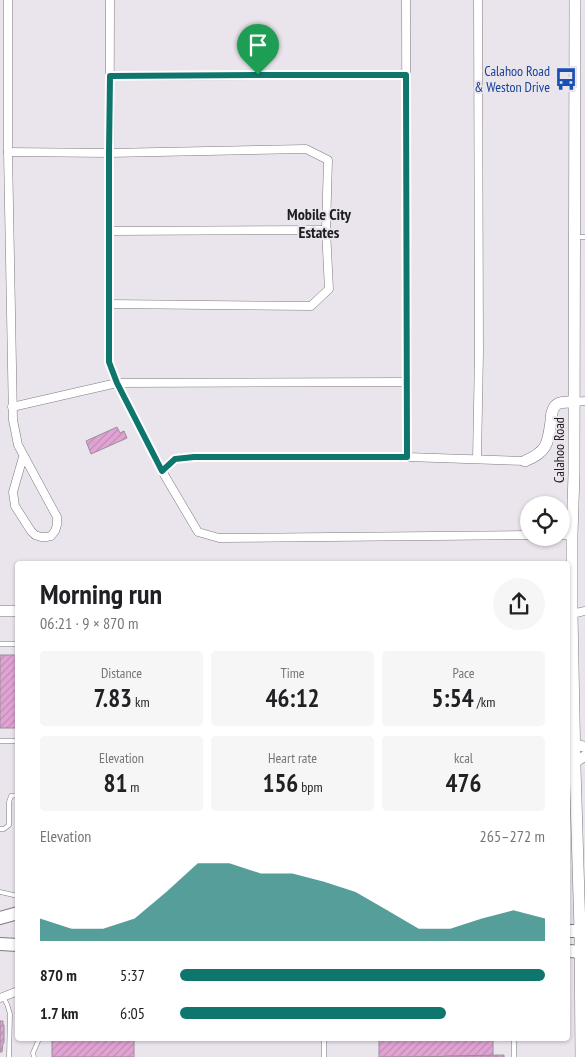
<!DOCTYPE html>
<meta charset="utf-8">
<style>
:root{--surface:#fff;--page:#f6f6f6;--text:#202124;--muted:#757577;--accent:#0f766e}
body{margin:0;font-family:"PT Sans Narrow",sans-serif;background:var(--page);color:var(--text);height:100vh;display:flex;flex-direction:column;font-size:19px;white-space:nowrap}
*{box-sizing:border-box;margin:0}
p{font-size:16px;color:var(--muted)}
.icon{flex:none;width:28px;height:28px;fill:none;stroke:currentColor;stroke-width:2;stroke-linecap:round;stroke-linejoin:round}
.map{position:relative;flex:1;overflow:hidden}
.panel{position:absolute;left:15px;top:561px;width:555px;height:480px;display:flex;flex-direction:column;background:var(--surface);border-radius:5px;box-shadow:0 1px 4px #0004}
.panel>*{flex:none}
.buttons{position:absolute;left:520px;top:496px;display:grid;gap:10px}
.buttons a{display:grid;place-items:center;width:50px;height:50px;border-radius:50%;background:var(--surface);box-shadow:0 1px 4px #0004;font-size:25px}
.pin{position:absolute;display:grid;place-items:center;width:42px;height:42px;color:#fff;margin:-51px -21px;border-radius:50% 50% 50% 0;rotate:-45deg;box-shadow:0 0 5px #0007}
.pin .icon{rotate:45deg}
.round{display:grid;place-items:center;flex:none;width:52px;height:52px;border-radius:26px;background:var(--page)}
.overview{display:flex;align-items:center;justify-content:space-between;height:85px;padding:0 25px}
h1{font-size:28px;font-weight:800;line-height:38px}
.stats{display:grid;grid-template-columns:repeat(3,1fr);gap:8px;height:85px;padding:5px 25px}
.stats div{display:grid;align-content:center;border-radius:5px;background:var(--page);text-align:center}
.stats b{font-size:25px;font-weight:800}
.stats small{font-size:14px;font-weight:400}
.stats p{font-size:14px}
.chart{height:140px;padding:10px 25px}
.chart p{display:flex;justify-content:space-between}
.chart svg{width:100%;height:90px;margin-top:5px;fill:var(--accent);opacity:.7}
ul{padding:0 25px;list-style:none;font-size:16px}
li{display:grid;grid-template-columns:80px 60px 1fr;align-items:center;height:38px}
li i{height:12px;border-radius:6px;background:var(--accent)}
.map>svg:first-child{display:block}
.building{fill:url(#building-hatch);stroke:#989096}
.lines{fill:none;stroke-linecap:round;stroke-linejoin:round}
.service-casing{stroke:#7f7a81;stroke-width:5}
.minor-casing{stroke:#7f7a81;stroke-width:9}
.tertiary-casing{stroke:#7f7a81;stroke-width:11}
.secondary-casing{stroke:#7f7a81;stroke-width:12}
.primary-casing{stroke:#7f7a81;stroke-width:14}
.service{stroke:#fff;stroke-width:4}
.minor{stroke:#fff;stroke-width:8}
.tertiary{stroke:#fff;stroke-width:10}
.secondary{stroke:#fff;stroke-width:11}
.primary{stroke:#fff;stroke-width:12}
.route-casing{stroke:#fff;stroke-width:10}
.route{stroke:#0f766e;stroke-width:6}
.labels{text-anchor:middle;stroke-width:4;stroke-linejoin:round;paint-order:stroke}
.transit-label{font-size:14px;fill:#164399;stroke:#eae5ec;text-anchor:end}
.street-label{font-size:14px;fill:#1f1d20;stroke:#eae5ec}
.quarter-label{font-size:16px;font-weight:bold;fill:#1f1d20;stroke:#eae5ec}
</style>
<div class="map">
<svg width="585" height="1057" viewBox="0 0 585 1057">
<defs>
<pattern id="building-hatch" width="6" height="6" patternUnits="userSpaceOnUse" patternTransform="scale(1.25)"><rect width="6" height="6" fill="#e1a3d4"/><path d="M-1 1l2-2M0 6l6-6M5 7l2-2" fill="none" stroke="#c18cb6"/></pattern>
</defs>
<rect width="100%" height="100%" fill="#eae5ec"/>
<!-- building -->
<g class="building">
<polygon points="117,427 120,433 124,431 127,438 91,454 86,441"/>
<rect x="0" y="655" width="18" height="73"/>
<polygon points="0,1021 3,1021 3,1025 4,1025 4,1043 3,1043 2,1052 0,1052"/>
<polygon points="379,1039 493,1039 493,1056 379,1057"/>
<rect x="52" y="1040" width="82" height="17"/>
<polygon points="504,1055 504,1057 445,1057 445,1056"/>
</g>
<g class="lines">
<defs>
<g id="service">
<polyline points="576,237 585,237"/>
<polyline points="0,644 18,644"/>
<polyline points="0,741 18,741"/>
<polyline points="0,829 4,829 9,825 9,802 11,796 18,795"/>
<polyline points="0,892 18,896"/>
<polyline points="3,997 7,1004 10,1014 9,1057"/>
<polyline points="324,1039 324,1057"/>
<polyline points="514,1039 514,1057"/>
<polyline points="34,1057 33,1053 39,1039"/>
</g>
<g id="minor">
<polyline points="8,0 8,152 13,420 18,445 57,517 57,525 55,531 51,536 46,537 41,537 35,535 31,531 15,506 13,492 23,457"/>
<polyline points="110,0 109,362 117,383 162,471 198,532 219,538 529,535"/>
<polyline points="406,0 407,457"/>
<polyline points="110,76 406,75"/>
<polyline points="8,152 109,153 306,149 328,160 326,230 329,289 311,306 109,304"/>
<polyline points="109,231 326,230"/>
<polyline points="574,402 585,401"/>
<polyline points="12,407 117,383 407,382"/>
<polyline points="477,459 479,353 478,0"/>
<polyline points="162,471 175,459 194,457 407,457 525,461"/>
<polyline points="561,535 572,535"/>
<polyline points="572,614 585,611"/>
<polyline points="0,998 18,991"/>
</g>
<g id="tertiary">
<polyline points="0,611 18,611"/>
<polyline points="568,744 575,744 585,747"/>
<polyline points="568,762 575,762 585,756"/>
</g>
<g id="secondary">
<polyline points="575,0 574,474 572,535 572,614 575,767 580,931 581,1057"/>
<path d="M525,461c22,-9 23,-17 26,-40 0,-4 1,-11 4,-15 4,-5 13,-4 19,-4"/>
</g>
<g id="primary">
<polyline points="0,918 18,913"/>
<polyline points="568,931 585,931"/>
<polyline points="0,944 18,945"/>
<polyline points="568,951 585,952"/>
</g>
</defs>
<!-- service casing -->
<use href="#service" class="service-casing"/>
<!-- minor casing -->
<use href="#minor" class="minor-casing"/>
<!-- tertiary casing -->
<use href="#tertiary" class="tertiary-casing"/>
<!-- secondary casing -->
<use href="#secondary" class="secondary-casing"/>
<!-- primary casing -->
<use href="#primary" class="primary-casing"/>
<!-- service -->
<use href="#service" class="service"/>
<!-- minor -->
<use href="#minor" class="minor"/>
<!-- tertiary -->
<use href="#tertiary" class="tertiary"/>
<!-- secondary -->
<use href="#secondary" class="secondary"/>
<!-- primary -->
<use href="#primary" class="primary"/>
</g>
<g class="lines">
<defs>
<polygon id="route" points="258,75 406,75 407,457 194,457 175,459 162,471 117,383 109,362 109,153 110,76"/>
</defs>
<!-- route casing -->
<use href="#route" class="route-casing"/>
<!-- route -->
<use href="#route" class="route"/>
</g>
<!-- icons -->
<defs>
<symbol id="bus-bare" viewBox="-9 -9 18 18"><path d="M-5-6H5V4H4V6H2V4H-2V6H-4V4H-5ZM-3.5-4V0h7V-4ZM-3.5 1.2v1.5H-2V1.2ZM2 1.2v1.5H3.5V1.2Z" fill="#1a4fb4" stroke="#eae5ec" stroke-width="2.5" paint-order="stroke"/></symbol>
</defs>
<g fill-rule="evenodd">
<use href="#bus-bare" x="550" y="63" width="32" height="32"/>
</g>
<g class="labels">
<!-- transit labels -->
<g class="transit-label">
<text x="550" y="76">Calahoo Road<tspan x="550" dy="16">&amp; Weston Drive</tspan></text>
</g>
<!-- street labels -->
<g class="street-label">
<text transform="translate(559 450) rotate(-90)" y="5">Calahoo Road</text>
</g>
<!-- quarter labels -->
<g class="quarter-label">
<text x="319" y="220">Mobile City<tspan x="319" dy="18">Estates</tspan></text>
</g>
</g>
</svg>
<div class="buttons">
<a><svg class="icon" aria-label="locate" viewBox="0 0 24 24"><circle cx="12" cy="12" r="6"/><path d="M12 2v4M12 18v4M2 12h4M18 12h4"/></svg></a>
</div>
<div class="pin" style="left:258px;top:75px;background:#1e9e55"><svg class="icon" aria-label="arrive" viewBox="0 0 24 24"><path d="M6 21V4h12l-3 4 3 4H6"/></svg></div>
<section class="panel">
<div class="overview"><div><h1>Morning run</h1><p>06:21 · 9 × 870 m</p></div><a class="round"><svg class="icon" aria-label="share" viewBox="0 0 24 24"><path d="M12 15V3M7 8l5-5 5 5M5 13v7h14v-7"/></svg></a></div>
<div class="stats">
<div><p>Distance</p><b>7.83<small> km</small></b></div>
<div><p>Time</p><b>46:12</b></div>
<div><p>Pace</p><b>5:54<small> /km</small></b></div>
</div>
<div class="stats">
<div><p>Elevation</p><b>81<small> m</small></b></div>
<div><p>Heart rate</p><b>156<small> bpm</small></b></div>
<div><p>kcal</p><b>476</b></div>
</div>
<div class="chart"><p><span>Elevation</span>265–272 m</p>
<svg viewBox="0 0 160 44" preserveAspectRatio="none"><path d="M0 44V33L10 38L20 38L30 33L40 20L50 6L60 6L70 11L80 11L90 15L100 20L110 29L120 38L130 38L140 33L150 29L160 33V44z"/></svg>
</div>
<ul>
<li><b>870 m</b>5:37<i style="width:100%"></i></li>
<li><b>1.7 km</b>6:05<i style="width:73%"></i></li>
</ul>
</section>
</div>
